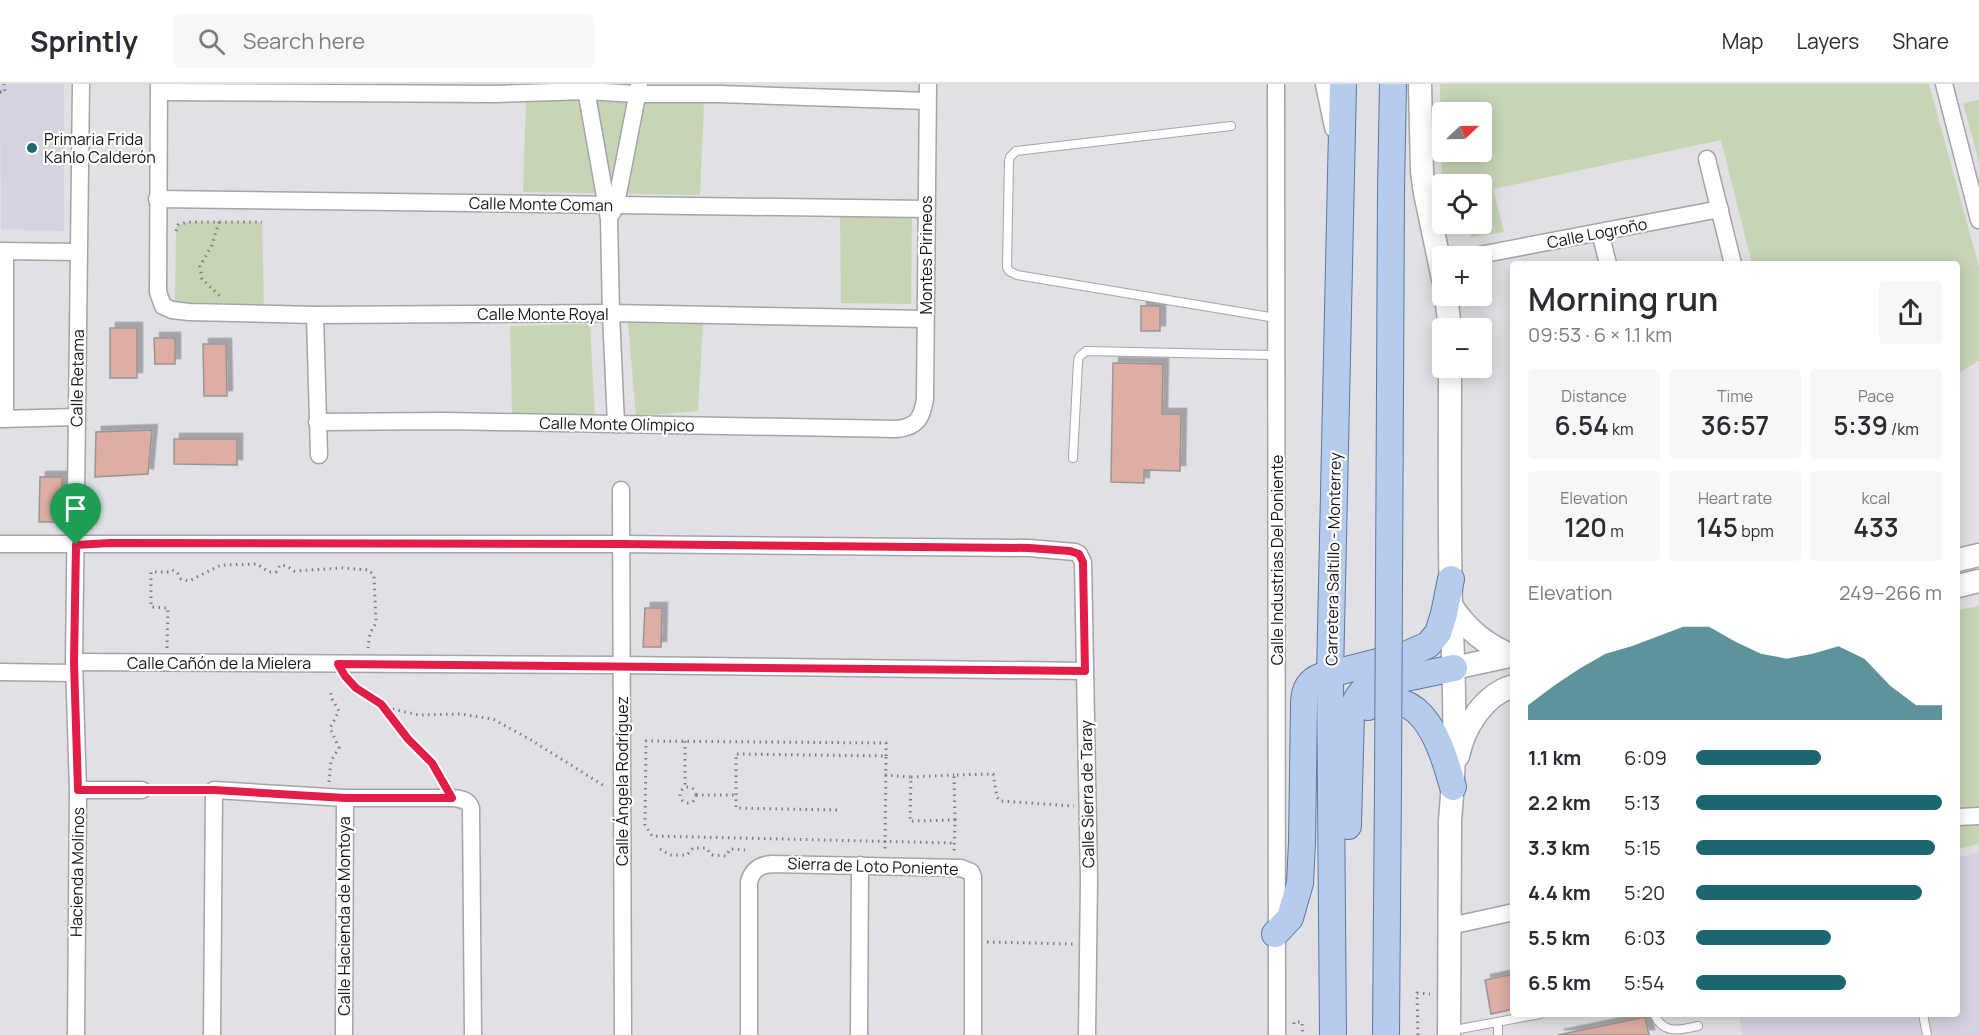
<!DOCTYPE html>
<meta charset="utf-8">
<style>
:root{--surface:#fff;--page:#f7f7f7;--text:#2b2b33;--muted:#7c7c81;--line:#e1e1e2;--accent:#1b6671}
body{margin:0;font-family:Manrope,sans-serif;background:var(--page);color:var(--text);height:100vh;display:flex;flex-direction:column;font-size:22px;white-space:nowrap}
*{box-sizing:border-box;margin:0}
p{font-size:20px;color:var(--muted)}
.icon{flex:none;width:33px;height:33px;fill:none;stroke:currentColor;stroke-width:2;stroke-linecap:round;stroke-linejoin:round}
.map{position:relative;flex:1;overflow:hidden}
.panel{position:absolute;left:1510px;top:177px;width:450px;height:756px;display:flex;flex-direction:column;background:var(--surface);border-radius:6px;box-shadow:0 3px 15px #0003}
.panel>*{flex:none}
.needle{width:39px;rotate:68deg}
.tools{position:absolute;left:1432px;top:18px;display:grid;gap:12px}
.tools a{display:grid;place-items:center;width:60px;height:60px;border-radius:6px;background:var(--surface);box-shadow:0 3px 15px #0003;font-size:30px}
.pin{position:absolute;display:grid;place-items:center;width:51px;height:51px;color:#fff;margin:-62px -26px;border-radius:50% 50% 50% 0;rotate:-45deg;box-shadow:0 0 6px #0007}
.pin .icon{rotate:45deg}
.round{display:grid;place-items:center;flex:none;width:63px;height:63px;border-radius:6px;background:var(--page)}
.overview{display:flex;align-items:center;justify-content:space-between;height:102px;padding:0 18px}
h1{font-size:33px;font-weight:600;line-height:45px}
.stats{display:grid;grid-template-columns:repeat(3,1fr);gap:9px;height:102px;padding:6px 18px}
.stats div{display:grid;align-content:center;border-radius:6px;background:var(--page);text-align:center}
.stats b{font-size:26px;font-weight:600}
.stats small{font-size:16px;font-weight:400}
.stats p{font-size:16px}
.chart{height:168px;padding:12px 18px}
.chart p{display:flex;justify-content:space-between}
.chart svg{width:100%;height:108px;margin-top:6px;fill:var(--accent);opacity:.7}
ul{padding:0 18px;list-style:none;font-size:20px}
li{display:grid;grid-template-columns:96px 72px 1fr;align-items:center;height:45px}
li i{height:15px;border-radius:8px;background:var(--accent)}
header{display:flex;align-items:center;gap:36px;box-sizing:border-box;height:84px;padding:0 30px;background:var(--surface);border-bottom:2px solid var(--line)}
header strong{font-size:28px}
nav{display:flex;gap:33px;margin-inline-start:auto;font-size:21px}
.search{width:420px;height:54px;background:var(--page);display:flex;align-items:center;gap:15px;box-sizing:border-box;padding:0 21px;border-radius:6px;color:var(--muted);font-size:22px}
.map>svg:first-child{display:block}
.built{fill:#d4d3df}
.green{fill:#c7d5b5;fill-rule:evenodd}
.building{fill:#deada3;stroke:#9a9593;stroke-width:1.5;filter:url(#shadow)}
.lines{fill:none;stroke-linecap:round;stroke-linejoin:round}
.lane-casing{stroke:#a4a4a8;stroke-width:10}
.street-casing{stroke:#a4a4a8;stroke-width:19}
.secondary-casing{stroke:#a4a4a8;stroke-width:25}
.primary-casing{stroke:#5d779d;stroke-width:28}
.path{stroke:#7d7d80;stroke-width:3;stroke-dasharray:1.5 4.5;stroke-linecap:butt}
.lane{stroke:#fff;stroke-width:8}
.street{stroke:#fff;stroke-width:16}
.secondary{stroke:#fff;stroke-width:22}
.primary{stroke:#b5ccef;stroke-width:26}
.primary-bridge-casing{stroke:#5d779d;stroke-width:28;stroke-linecap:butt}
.primary-bridge{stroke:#b5ccef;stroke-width:26}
.route-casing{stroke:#fff;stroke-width:12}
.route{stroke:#e11d48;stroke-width:8}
.poi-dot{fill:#1b6671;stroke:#fff;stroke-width:2}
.labels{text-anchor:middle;stroke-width:4.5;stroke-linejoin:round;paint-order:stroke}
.poi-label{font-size:16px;fill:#171719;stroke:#fff;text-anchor:start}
.street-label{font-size:16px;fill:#171719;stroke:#fff}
</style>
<header>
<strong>Sprintly</strong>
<div class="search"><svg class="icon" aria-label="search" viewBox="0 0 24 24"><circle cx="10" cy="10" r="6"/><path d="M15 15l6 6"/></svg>Search here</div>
<nav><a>Map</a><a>Layers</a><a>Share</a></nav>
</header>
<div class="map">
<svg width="1979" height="951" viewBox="0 0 1979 951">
<defs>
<filter id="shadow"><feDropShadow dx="5.5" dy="-5.5" stdDeviation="0" flood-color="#0004"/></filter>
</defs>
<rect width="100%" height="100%" fill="#e0e0e5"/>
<!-- built -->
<g class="built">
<polygon points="0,0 64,0 64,147 1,145"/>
<polygon points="1979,768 1979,951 1742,951 1739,930 1958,930 1958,774"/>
</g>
<!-- green -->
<g class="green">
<path d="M1440,0h489l50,183v94l-21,12v-109h-206l-31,-124 -228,49 11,43 -33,5 -2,-13h13v-40h-39l-1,10zM1482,28v40h-39v-40z"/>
<polygon points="526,14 704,19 700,111 523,108"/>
<polygon points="1979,16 1979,78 1963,19"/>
<polygon points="840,130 912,131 911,220 841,219"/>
<polygon points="187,138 262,138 264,226 176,221 175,216 176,144 178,141"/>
<polygon points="628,239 703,240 698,327 636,332"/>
<polygon points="590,240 595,332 512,330 510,242"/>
<polygon points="1979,522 1979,760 1958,765 1958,526"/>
</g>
<!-- building -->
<g class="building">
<rect x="1141" y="222" width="19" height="25"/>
<rect x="110" y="244" width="27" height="50"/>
<polygon points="154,254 175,254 175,280 155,280"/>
<polygon points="203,260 226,260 227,312 204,312"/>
<polygon points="1113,279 1163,280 1162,330 1181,330 1180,387 1144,386 1144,399 1111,398"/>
<polygon points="152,346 148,390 95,393 96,348"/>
<polygon points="174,355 237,355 237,381 174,380"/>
<polygon points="40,393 62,393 62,438 39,438"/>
<polygon points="645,524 662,524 661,563 643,563"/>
<polygon points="1514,890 1514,925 1491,930 1485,896"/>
<polygon points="1645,933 1649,951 1558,951"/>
</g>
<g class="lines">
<defs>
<g id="lane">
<polyline points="1231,42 1016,67 1010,73 1009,77 1007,183 1009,187 1017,191 1276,234"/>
<polyline points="1073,374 1078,278 1079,273 1086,267 1276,271"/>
<path d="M1654,930c10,21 25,16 44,12"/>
<polyline points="1923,930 1927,951"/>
<polyline points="1449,947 1540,930"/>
<polyline points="1498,951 1498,938"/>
</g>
<g id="street">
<polyline points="159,0 158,208 163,222 172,226 189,228 315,231 611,229 925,235"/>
<polyline points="585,0 609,135 611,229 616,340"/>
<polyline points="1276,0 1277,951"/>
<polyline points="1944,0 1979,136"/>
<polyline points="160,8 494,10 587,7 636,10 719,10 927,17"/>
<polyline points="1707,75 1733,180"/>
<polyline points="157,115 926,125"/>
<polyline points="612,129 616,120 639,2"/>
<polyline points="1600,148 1608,180"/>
<polyline points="0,167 78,168"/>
<polyline points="5,168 5,335"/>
<polyline points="1474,172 1720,125"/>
<polyline points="315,231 319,371"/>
<polyline points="0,335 76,333"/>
<path d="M317,338l128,-1 452,8c20,-2 25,-11 28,-30l3,-315"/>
<polyline points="621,406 623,951"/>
<polyline points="0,460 620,460 1029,464 1075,468 1079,470 1083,478 1089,796 1087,951"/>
<polyline points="74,578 621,581 1085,587"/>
<polyline points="0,588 74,589"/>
<polyline points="78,706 142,706"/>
<polyline points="1958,733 1979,732"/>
<polyline points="1450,842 1514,828"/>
<polyline points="76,951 78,706 74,578 81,0"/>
<path d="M212,951l2,-245 131,8h107c8,1 16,1 19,10l2,227"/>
<polyline points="344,951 345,714"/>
<path d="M749,951v-153c3,-12 10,-17 23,-18l189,4 10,4 2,5v158"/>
<polyline points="859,951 860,781"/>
</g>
<g id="secondary">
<polyline points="1327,0 1336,43"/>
<polyline points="1420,0 1422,88 1425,109 1443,195"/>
<polyline points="1446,212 1450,244"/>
<polyline points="1958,476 1979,471"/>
<polyline points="1958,502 1979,497"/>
<path d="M1451,521c16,25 35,40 62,51"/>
<polyline points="1454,584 1514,571"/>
<path d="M1458,672c6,-29 26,-62 56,-70"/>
<path d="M1449,951l1,-215c7,-72 4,-143 1,-215 -2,-79 -1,-158 -1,-237"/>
</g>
<g id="primary">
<polyline points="1391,106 1393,0"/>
<path d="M1368,623c55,-26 74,41 85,80"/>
<path d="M1348,742l3,-113c4,-12 9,-23 21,-28l82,-17"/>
<path d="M1275,850l15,-16 10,-35 2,-40 2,-139c0,-14 4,-23 18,-28l83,-21 23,-10 10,-12 6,-19 7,-35"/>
<polyline points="1333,951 1330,591 1343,0"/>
<polyline points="1386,951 1388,700"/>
</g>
</defs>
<!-- lane casing -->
<use href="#lane" class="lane-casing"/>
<!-- street casing -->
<use href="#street" class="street-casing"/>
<!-- secondary casing -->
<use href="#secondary" class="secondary-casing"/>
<!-- primary casing -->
<use href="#primary" class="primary-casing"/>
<!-- path -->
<g class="path">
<polyline points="0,8 5,8 4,0"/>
<polyline points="219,138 212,161 200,182 202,195 221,213"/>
<polyline points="176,147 178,141 187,138 262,138"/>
<polyline points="167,564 168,524 151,523 151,488 169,488 172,486 177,488 181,495 189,497 221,481 257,480 269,488 276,488 280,481 287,482 294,487 343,484 369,486 374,492 376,539 370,549 368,564"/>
<polyline points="348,596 356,604 387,624 419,631 460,630 493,635 531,656 606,703"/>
<path d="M383,624c19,26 43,47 60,74"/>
<polyline points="685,657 685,703"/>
<polyline points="886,672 886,659 646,657 645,741 652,752 954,759"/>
<polyline points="885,691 911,693 910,737 955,736 954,770"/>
<polyline points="911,693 954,691"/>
<polyline points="329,698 331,677 339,664 330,644 339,627 332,615 330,606"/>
<circle cx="688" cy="711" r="8"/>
<polyline points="156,706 198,706"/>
<polyline points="696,711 736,711"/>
<polyline points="837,726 736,724 736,670 886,672 885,768"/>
<polyline points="955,736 954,691 993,690 997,713 1000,717 1074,722"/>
<polyline points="660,765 670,771 687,771 693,764 706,764 712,771 726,772 730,765 745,766"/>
<polyline points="987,858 1074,860"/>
<polyline points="1294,940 1294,938 1302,938 1303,951"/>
<polyline points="1418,951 1417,909 1430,910"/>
</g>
<!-- lane -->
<use href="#lane" class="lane"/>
<!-- street -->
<use href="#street" class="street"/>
<!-- secondary -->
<use href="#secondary" class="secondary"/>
<!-- primary -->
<use href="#primary" class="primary"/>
<defs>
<polyline id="primary-bridge" points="1388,700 1391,106"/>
</defs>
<!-- primary-bridge casing -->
<use href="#primary-bridge" class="primary-bridge-casing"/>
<!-- primary-bridge -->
<use href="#primary-bridge" class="primary-bridge"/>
</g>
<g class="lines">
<defs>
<polygon id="route" points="110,459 620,460 1029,464 1070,467 1079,470 1083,478 1085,587 338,580 345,592 356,604 381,620 408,655 432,679 452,714 345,714 214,706 78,706 74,578 76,461"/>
</defs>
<!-- route casing -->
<use href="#route" class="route-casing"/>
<!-- route -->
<use href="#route" class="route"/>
</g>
<!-- markers -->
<circle class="poi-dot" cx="32" cy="64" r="6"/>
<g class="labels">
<!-- poi labels -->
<g class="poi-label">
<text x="44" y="61">Primaria Frida<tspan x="44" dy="18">Kahlo Calderón</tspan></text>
</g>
<!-- street labels -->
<g class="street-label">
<text transform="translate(541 120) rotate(1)" y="6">Calle Monte Coman</text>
<text transform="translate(1597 149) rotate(-11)" y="6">Calle Logroño</text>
<text transform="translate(926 171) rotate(-90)" y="6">Montes Pirineos</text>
<text x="543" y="236">Calle Monte Royal</text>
<text transform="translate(77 294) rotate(-89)" y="6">Calle Retama</text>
<text transform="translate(617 340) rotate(1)" y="6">Calle Monte Olímpico</text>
<text transform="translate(1333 475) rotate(-89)" y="6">Carretera Saltillo - Monterrey</text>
<text transform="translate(1277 476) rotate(-90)" y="6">Calle Industrias Del Poniente</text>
<text x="219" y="585">Calle Cañón de la Mielera</text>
<text transform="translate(622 697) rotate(-90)" y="6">Calle Ángela Rodríguez</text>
<text transform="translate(1087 710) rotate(-91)" y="6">Calle Sierra de Taray</text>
<text transform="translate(873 782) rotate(2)" y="6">Sierra de Loto Poniente</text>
<text transform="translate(77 788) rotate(-89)" y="6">Hacienda Molinos</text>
<text transform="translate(344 832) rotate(-90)" y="6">Calle Hacienda de Montoya</text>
</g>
</g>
</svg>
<div class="tools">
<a><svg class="needle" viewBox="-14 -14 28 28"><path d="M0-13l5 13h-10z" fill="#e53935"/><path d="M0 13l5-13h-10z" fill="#7c7c81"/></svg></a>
<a><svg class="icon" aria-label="locate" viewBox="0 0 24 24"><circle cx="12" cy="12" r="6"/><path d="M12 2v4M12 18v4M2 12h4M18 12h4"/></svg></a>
<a>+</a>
<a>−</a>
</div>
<div class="pin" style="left:76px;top:461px;background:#1e9e55"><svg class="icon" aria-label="arrive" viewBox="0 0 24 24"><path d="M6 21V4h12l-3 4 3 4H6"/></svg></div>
<section class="panel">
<div class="overview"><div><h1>Morning run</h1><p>09:53 · 6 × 1.1 km</p></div><a class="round"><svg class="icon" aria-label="share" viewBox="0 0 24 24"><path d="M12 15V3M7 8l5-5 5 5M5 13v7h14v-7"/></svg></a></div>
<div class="stats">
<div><p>Distance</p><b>6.54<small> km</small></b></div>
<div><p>Time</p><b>36:57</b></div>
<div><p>Pace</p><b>5:39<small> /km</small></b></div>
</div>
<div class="stats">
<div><p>Elevation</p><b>120<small> m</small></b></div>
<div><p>Heart rate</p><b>145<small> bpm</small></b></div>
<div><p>kcal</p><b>433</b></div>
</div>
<div class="chart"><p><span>Elevation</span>249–266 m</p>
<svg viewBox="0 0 160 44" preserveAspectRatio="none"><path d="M0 44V38L10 30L20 23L30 17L40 14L50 10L60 6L70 6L80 12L90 17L100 19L110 17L120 14L130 19L140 30L150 38L160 38V44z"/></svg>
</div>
<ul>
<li><b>1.1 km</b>6:09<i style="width:51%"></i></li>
<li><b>2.2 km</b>5:13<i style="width:100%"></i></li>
<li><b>3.3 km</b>5:15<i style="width:97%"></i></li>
<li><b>4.4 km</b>5:20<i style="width:92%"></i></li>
<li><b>5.5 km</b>6:03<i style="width:55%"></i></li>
<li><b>6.5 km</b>5:54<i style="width:61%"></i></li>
</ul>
</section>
</div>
